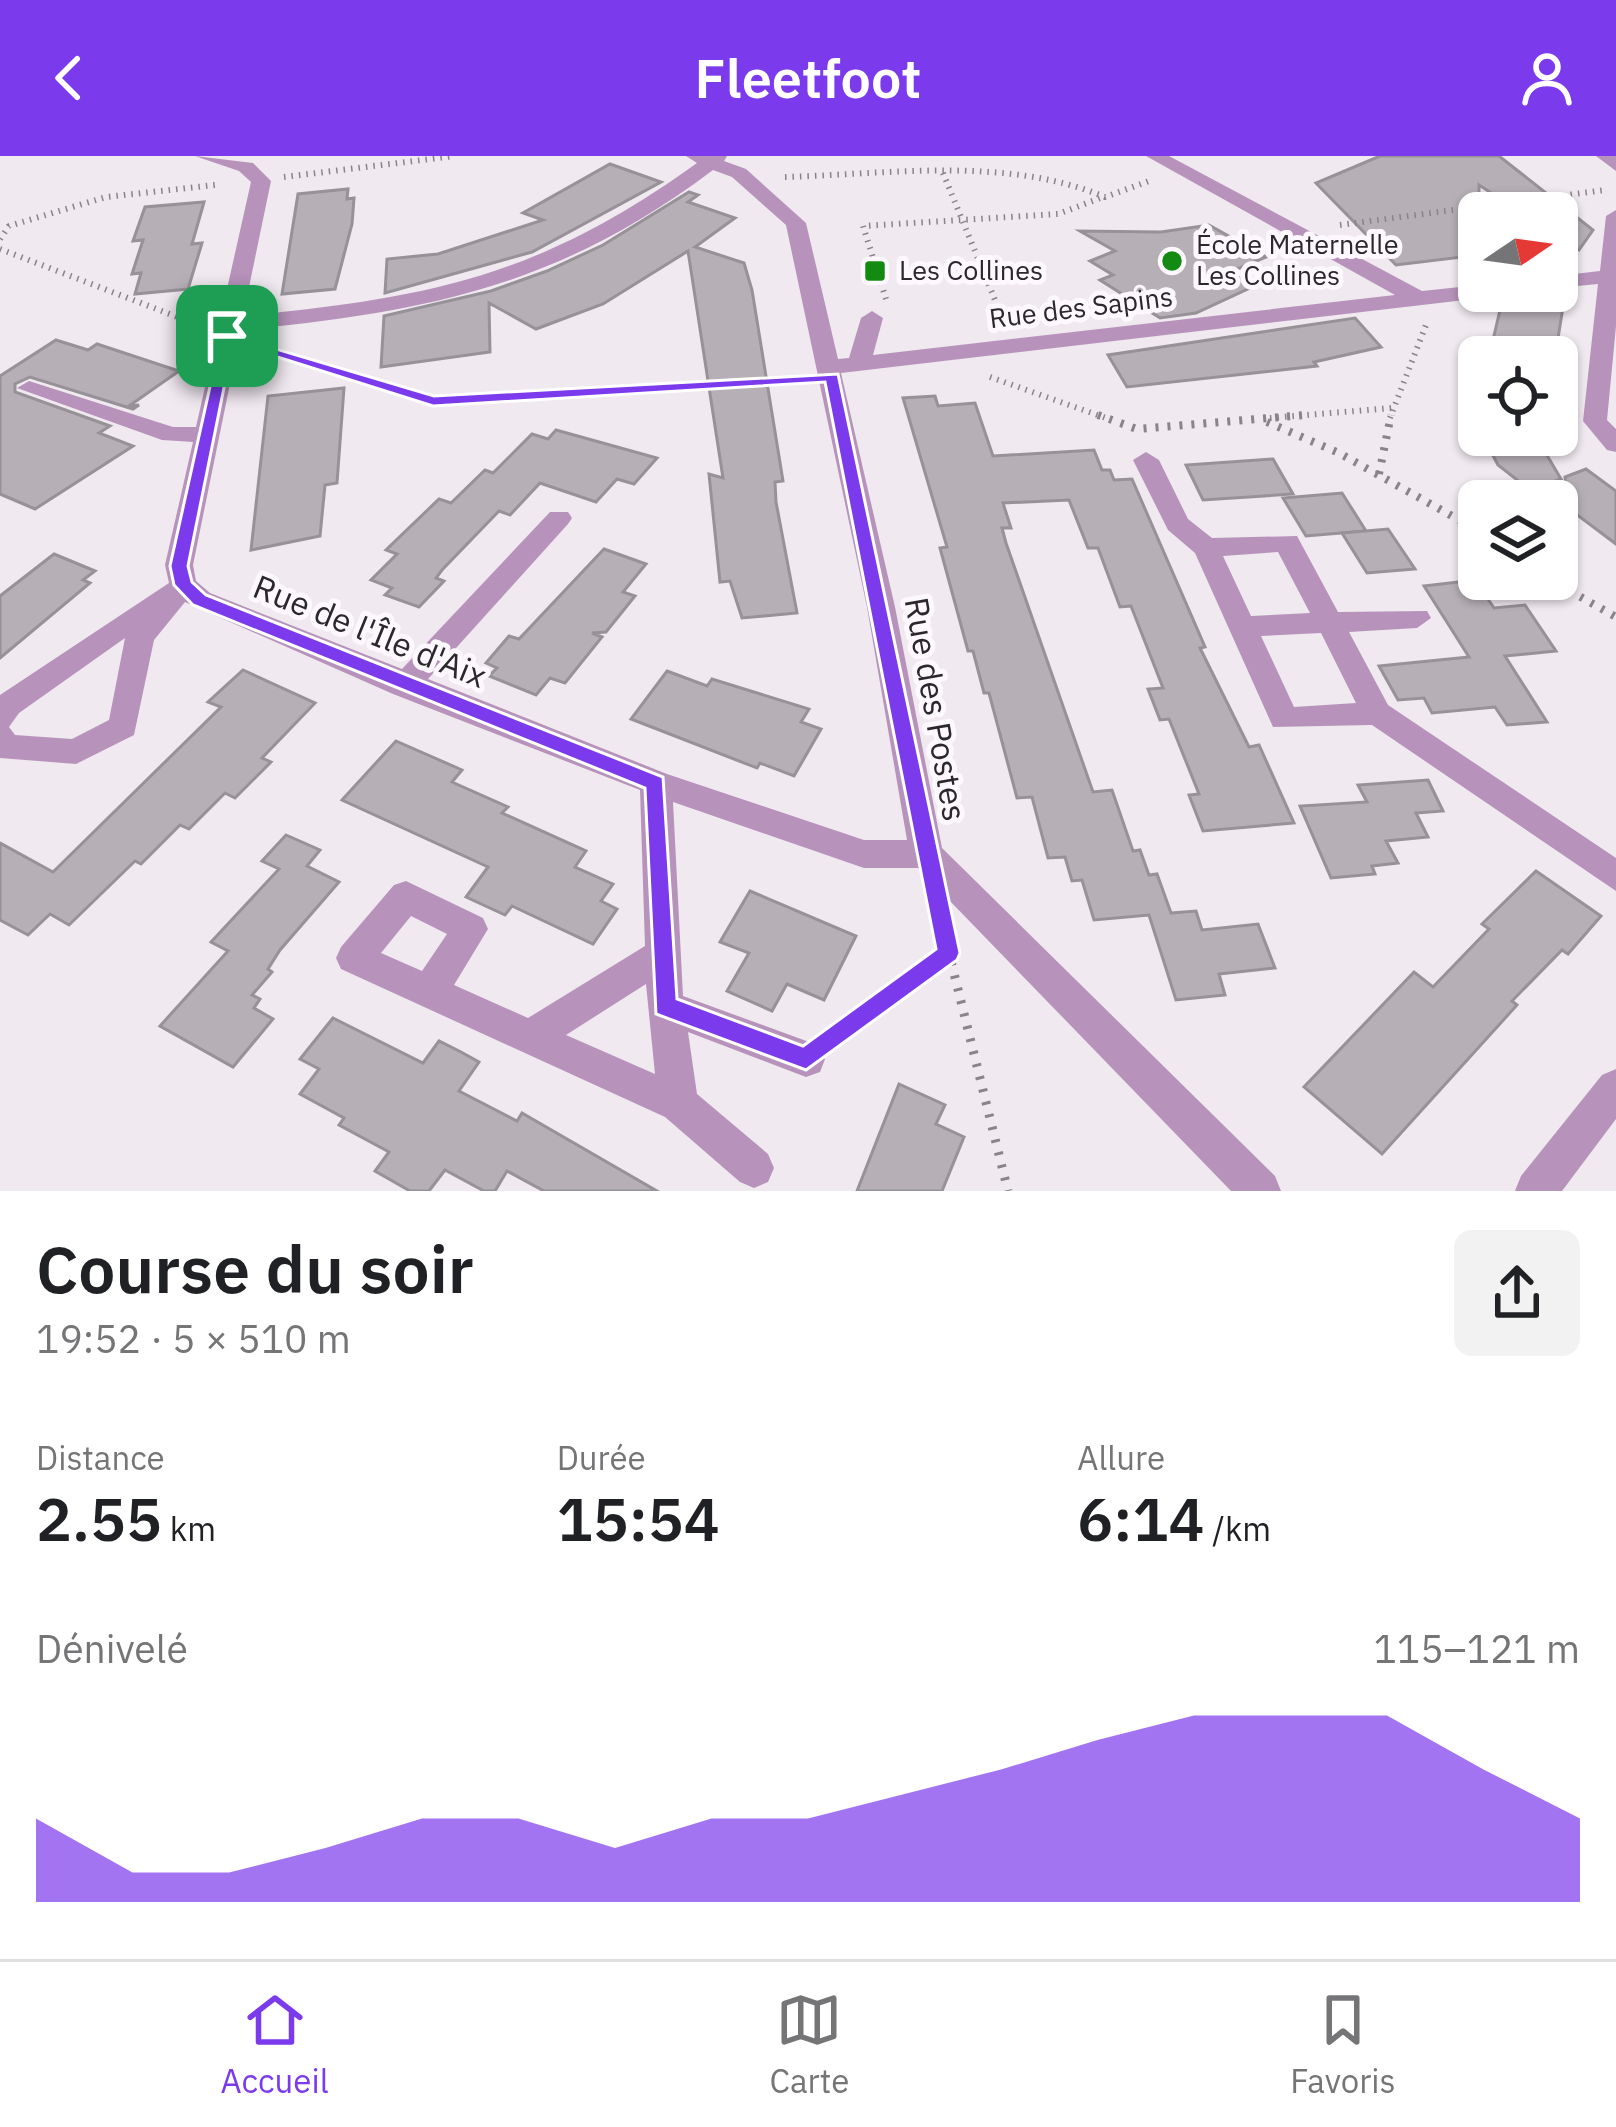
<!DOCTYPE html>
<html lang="fr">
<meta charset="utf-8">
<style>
:root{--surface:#fff;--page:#f2f2f2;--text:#202124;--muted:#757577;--line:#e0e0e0;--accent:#7c3aed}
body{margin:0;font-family:"IBM Plex Sans",sans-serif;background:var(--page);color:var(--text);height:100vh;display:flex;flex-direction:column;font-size:45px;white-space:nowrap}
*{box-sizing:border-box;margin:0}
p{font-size:39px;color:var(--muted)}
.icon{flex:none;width:66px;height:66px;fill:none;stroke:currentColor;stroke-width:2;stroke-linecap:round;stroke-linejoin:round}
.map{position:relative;height:1035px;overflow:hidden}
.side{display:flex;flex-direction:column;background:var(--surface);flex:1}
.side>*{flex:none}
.needle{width:78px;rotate:77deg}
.fabs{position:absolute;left:1458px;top:36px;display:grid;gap:24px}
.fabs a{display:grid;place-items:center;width:120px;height:120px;border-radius:18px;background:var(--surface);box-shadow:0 3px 9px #0004;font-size:60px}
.pin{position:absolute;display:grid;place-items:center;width:102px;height:102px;color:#fff;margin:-51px;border-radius:24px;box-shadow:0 6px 18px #0006}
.round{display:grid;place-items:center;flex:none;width:126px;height:126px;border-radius:18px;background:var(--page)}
.head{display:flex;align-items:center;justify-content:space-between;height:204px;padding:0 36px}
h1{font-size:66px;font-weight:600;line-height:90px}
.metrics{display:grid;grid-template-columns:repeat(3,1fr);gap:18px;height:204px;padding:12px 36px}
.metrics div{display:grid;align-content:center}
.metrics b{font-size:60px;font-weight:600}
.metrics small{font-size:33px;font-weight:400}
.metrics p{font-size:33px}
.chart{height:336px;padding:24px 36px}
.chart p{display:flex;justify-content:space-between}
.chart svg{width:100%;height:216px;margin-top:12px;fill:var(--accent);opacity:.7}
header{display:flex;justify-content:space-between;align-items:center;height:156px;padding:0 36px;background:var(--accent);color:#fff;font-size:54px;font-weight:600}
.tabs{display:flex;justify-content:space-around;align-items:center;height:168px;border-top:3px solid var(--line);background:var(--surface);font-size:33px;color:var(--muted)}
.tabs a{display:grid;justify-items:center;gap:6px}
.tabs .active{color:var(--accent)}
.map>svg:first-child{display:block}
.building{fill:#b6b0b6;stroke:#979198;stroke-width:3}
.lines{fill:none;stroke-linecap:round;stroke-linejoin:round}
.path-far2{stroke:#898489;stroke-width:6;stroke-dasharray:1.5 6;stroke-linecap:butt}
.path-far1{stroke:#898489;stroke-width:8;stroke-dasharray:3 9;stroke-linecap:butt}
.path{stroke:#898489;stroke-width:9;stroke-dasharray:3 10;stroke-linecap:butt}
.street{fill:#b793bb;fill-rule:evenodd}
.route{fill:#7c3aed;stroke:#fff;stroke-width:3;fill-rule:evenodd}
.poi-dot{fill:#138b12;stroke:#fdf7fe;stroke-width:4.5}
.labels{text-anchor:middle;stroke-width:10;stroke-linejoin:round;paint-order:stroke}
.far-poi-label{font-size:27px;fill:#2a282a;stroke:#fdf7fe;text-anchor:start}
.far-street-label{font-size:27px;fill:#2a282a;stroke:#fdf7fe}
.street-label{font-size:33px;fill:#2a282a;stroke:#fdf7fe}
</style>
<header><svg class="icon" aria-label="back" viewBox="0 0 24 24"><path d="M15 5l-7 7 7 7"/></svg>Fleetfoot<svg class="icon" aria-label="person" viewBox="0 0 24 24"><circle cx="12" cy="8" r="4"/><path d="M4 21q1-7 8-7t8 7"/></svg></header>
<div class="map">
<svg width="1616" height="1035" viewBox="0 0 1616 1035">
<rect width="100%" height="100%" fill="#f0e9f0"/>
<!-- building -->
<g class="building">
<polygon points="1380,0 1499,0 1593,74 1579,94 1557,79 1557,57 1522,57 1479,29 1479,99 1396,109 1316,27"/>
<polygon points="610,8 661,26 532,96 385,137 387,103 438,98 543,64 523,57"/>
<polygon points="348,33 347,43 354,42 352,68 335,133 282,138 298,38"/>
<polygon points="689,36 698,39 688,46 735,62 695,91 744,107 752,134 783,325 775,326 776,346 797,457 742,462 730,425 720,426 709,318 723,322 688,95 603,148 536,173 489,147 490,196 381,211 384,160 491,135 547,115 603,89"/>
<polygon points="204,46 192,88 202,87 188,133 135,138 141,117 132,118 143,84 133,85 145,51"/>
<polygon points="1209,69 1266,101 1230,116 1254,130 1196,157 1160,162 1100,124 1113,119 1090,105 1115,95 1080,75 1161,76"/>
<polygon points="1504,137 1563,151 1555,201 1489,201"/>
<polygon points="1355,162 1381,191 1314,206 1317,210 1127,231 1108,199"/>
<polygon points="56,184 88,194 97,188 179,215 129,250 139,249 133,253 30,221 15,228 15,236 110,270 99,277 133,290 35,353 0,338 0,220"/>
<polygon points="344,232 337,327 325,329 320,380 251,394 268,240"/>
<polygon points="935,240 938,250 975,247 993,300 1094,294 1102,314 1110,314 1114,324 1132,323 1205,491 1200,492 1249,591 1259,589 1294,667 1203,675 1189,639 1199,638 1169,563 1160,564 1148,533 1163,532 1131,450 1120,451 1098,392 1088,392 1069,344 1003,347 1011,372 1002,372 1006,387 1093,636 1112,634 1133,695 1140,694 1149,719 1157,718 1171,757 1196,755 1202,774 1258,768 1275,812 1219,818 1225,839 1176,844 1149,759 1094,764 1082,724 1072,725 1065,701 1048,702 1032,641 1017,642 989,537 984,537 973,495 968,495 940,392 947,391 903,242"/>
<polygon points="556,274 657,302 634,328 617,323 596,346 540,327 510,359 499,355 442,414 436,422 444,425 419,451 385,439 392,432 371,424 397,398 386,394 439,343 451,347 485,314 493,317 532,278 548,283"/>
<polygon points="1482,279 1535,279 1561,323 1530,334 1498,309"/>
<polygon points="1273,303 1293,338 1203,344 1186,309"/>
<polygon points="1586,313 1616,335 1616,388 1568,352 1565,321"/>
<polygon points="1342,337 1366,375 1306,380 1283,342"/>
<polygon points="1388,373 1415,413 1367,417 1342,377"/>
<polygon points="604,393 646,408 623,436 635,440 606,476 592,477 602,481 565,527 550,522 536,539 489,520 497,512 486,507 509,480 519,483"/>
<polygon points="54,398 95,415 83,424 90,427 0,502 0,440"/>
<polygon points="1475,424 1494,452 1525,449 1556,495 1505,500 1547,566 1507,569 1495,551 1432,557 1424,542 1398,544 1379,510 1469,501 1424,430"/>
<polygon points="243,514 315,547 262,602 271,606 235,642 225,637 189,673 180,669 141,708 135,705 69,769 50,758 28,779 0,764 0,687 53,716 221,551 208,546"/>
<polygon points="667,515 707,530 712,523 809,553 801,566 821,573 794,620 760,607 757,612 631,563"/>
<polygon points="396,585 462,614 452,626 508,651 502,657 586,695 575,711 613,728 601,745 617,753 593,788 512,750 505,759 466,741 488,711 342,644"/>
<polygon points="1428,624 1443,655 1416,657 1428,681 1386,685 1398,707 1372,710 1375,718 1331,722 1300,650 1367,646 1358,629"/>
<polygon points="286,679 320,694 307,710 339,726 280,794 268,813 272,816 252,839 260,843 254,852 273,863 233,911 160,870 228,795 211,786 279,713 262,705"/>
<polygon points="1536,715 1601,760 1568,798 1562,794 1512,845 1517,849 1382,998 1304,931 1414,816 1433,831 1489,773 1482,768"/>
<polygon points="750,735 856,780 824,844 787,828 772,855 727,835 749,797 720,786"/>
<polygon points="333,862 423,907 439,885 461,896 479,906 459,935 517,965 522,957 657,1035 544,1035 507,1015 495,1035 484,1035 445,1014 429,1035 410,1035 375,1015 389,996 339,969 344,962 300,938 319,913 300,903"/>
<polygon points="899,928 945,949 936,968 964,981 942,1035 857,1035"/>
</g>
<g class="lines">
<!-- path-far2 -->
<g class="path-far2">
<polyline points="943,17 1004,166"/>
<polyline points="284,21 455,0"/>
<path d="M785,21c106,-3 221,-21 320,20l47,-17"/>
<polyline points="1340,69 1605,34"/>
<polyline points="0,83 9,70 106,41 215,29"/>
<polyline points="0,93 201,170"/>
<polyline points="886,143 863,70 1058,58 1103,41"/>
<polyline points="266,193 433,245 801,223"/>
<polyline points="990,221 1106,262"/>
<polyline points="1270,262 1392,252"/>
<polyline points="1390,262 1426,169"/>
</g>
<!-- path-far1 -->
<g class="path-far1">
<polyline points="1098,259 1137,273 1306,259"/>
<polyline points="1267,266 1339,297 1479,375"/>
<polyline points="1379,318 1391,259"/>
<polyline points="1549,423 1616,461"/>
</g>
<!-- path -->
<g class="path">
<polyline points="942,769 1008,1035"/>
<polyline points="834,882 949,797"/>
</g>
<!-- street -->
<g class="street">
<path d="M195,0l58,7 18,18 -28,135c188,-18 297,-40 454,-153l-11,-7h41l-3,5 22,8 60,54 32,136 11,-1 12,-40 11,-7 11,7 -10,37 522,-60 -249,-139h23l253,135 57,-6v6h14l-11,7 -641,75 54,234 47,241 333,328 6,15h-50l-313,-323h-54l-191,-66 10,194 137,50 5,13 -5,13 -14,5 -118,-45 9,62 71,60 6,14 -6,14 -14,6 -14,-6 -75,-65 -324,-148 -5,-11 5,-11 53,-62 12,-4 77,37 5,11 -34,56 74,33 117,-72 -5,-156 -247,-96 -208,-92 -31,38 -20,95 -58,29 -76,-6v-63l169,-112 -4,-18 28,-123 -31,-2 -145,-52 12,-7 144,46h23l55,-245 -12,-11zM713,14l19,7 54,48 81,382 40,233h-43l-197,-66 -239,-95 140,-155 4,-6 -4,-6h-18l-148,157 -192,-76 -14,-12 -3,-16 48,-235c187,-18 318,-44 472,-160zM125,482l-16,82 -37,19 -57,-4 -6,-8 10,-14zM411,760l36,18 -25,37 -41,-18zM646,828l9,90 -89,-39z"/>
<polygon points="1596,0 1616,0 1616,15"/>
<polygon points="1616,54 1616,170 1607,264 1616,273 1616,296 1607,294 1583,265 1598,128 1557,132 1557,120 1600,115 1606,60"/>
<path d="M1146,296l13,8 29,59 24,19 85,-2 41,76 89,-1 4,7 -14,10 -68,4 39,73 228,153v33l-244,-166 -99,2 -78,-174 -27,-23 -35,-70zM1278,396l32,61 -59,3 -28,-60zM1321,477l35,70 -62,4 -33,-71z"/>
<polygon points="1616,913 1616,963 1562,1035 1515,1035 1521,1020 1602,919"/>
</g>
</g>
<!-- route -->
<path class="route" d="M222,177l212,63 404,-22 122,579 -3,7 -151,110 -150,-56 -11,-226 -452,-183 -19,-20 -4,-19zM233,187l200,63 392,-24 111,567 -133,97 -126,-47 -14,-222 -457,-182 -14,-13 -4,-16z"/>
<!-- markers -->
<g class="poi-dot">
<circle cx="1172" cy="105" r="12"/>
<rect x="863" y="103" width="24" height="24" rx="6"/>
</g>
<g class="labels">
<!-- far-poi labels -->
<g class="far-poi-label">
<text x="1196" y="98">École Maternelle<tspan x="1196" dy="31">Les Collines</tspan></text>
<text x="899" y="124">Les Collines</text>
</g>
<!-- far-street labels -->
<g class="far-street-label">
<text transform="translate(1081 152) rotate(-7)" y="9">Rue des Sapins</text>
</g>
<!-- street labels -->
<g class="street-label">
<text transform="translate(370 475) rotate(22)" y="12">Rue de l'Île d'Aix</text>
<text transform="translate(936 553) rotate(80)" y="12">Rue des Postes</text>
</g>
</g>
</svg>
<div class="fabs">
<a><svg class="needle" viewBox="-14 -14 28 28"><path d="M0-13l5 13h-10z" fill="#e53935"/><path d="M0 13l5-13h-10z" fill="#757577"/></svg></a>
<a><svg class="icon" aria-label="locate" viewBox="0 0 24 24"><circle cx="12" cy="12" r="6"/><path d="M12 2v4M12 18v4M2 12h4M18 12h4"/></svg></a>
<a><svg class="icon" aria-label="layers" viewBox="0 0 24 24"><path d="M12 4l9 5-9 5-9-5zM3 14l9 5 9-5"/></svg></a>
</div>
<div class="pin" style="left:227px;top:180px;background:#1e9e55"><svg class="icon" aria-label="arrive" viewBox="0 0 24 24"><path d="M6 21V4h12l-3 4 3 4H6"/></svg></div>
</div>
<section class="side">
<div class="head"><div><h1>Course du soir</h1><p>19:52 · 5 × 510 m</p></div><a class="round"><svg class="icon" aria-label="share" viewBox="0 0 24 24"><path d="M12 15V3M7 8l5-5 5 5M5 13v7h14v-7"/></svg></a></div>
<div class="metrics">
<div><p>Distance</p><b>2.55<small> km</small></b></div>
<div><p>Durée</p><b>15:54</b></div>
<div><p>Allure</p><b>6:14<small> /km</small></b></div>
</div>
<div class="chart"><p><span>Dénivelé</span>115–121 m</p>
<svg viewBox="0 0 160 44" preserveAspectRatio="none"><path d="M0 44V27L10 38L20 38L30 33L40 27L50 27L60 33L70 27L80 27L90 22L100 17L110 11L120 6L130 6L140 6L150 17L160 27V44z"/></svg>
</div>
</section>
<nav class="tabs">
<a class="active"><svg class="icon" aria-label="home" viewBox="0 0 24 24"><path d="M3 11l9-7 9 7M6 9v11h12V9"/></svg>Accueil</a>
<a><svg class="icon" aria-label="map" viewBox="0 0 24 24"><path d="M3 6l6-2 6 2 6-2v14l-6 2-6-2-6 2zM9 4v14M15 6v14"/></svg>Carte</a>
<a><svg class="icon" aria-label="saved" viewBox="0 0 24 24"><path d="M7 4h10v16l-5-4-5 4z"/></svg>Favoris</a>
</nav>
